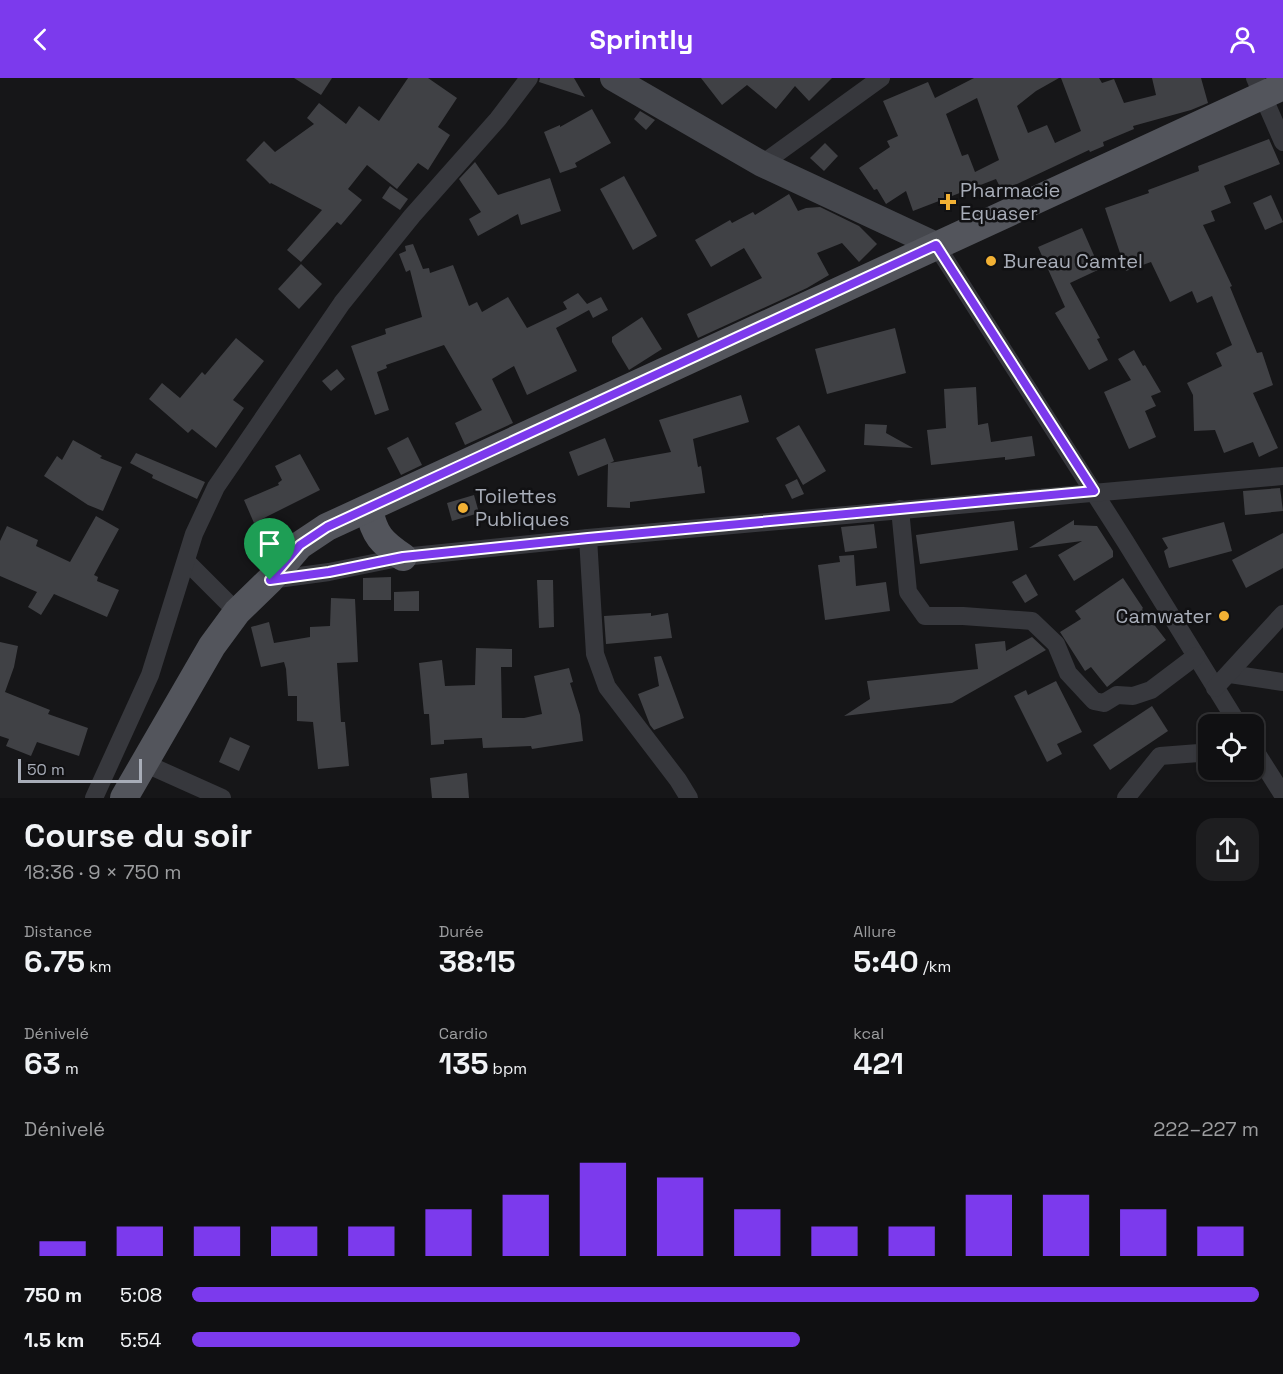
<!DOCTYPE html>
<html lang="fr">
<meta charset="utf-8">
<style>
:root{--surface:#101012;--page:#1e1e20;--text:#f1f3f6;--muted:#9c9d9f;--line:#303032;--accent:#7c3aed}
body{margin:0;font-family:"Space Grotesk",sans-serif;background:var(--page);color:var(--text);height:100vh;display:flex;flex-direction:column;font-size:22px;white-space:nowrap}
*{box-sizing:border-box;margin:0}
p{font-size:20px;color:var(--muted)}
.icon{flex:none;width:33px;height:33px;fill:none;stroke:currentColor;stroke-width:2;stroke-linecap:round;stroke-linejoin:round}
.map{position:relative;height:720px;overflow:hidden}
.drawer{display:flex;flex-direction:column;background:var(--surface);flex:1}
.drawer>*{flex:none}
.fabs{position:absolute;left:1198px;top:636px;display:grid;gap:12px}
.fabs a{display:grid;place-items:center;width:66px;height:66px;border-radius:12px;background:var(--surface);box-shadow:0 2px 4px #0004,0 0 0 2px var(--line);font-size:30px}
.scale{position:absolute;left:18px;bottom:15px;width:124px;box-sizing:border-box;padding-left:6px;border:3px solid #a8adb8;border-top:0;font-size:16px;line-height:21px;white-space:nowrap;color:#a8adb8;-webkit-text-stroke:4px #111113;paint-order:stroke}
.pin{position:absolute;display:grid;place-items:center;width:51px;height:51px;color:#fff;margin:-62px -26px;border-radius:50% 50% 50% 0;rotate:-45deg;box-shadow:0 0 6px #0007}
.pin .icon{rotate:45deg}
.round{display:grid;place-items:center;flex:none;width:63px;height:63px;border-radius:18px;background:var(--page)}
.summary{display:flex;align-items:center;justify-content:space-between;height:102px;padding:0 24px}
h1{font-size:33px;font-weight:600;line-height:45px}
.stats{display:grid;grid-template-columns:repeat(3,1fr);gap:9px;height:102px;padding:6px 24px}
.stats div{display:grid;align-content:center}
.stats b{font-size:30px;font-weight:600}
.stats small{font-size:16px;font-weight:400}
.stats p{font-size:16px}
.chart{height:168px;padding:12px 24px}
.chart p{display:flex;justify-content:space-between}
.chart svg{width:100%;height:108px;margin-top:6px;stroke:var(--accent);stroke-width:6}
ul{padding:0 24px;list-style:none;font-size:20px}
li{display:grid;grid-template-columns:96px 72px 1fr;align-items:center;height:45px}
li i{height:15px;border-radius:8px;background:var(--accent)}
header{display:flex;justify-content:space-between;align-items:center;height:78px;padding:0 24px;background:var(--accent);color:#fff;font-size:27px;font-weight:600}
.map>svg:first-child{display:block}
.building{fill:#404145;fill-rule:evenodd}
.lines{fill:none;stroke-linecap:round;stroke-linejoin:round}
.minor{stroke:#37383d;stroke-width:18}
.secondary{stroke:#45474d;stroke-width:26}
.primary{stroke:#53555c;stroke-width:28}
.route-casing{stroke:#fff;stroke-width:12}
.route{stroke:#7c3aed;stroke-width:8}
.poi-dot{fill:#f2b134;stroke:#111113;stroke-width:2}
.labels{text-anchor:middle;stroke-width:5;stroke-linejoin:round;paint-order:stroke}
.poi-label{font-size:20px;fill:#a8adb8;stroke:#111113;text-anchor:start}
</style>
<header><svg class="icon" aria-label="back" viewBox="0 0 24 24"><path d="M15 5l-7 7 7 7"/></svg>Sprintly<svg class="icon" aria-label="person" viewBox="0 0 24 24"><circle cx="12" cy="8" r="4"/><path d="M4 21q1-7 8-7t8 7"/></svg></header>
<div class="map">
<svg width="1283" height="720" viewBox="0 0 1283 720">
<rect width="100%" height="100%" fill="#161618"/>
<!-- building -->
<g class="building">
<polygon points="294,0 332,0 321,17"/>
<polygon points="408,0 428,0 457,20 438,49 450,57 428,92 418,85 397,111 367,87 348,111 362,122 341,147 337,144 301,184 287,172 322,132 271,105 270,106 246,82 264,63 275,74 314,46 307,40 319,25 346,46 359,28 379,43"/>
<polygon points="540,0 574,0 585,19 539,4"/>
<polygon points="701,0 832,0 809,23 795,8 776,31 747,7 722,27"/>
<path d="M974,0h85l-23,13 -19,15 11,27 19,-8 8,18 26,-12 -20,-53h38l3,5 12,-4 10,24 32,-8 -4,-17h49l7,25 -17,7 -58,16 1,3 -31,13 1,4 -14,6 -1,-2 -87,41 -6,-12 -83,32 -7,-20 -20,13 -9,-15 -3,1 -15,-22 31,-21 -3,-6 11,-5 -15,-35 45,-19 7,16zM977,20l22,62 -24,12 -7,-18 -6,2 -16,-42z"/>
<polygon points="592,31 611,65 575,85 577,89 560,95 544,54 560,47 560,49"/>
<polygon points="640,33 655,42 646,52 634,41"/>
<polygon points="1269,61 1280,86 1224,108 1231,125 1211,133 1215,143 1203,147 1232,208 1230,209 1257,275 1262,274 1273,307 1253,315 1278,370 1259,379 1253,364 1224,375 1215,352 1194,353 1193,317 1187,305 1222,288 1216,275 1232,267 1212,218 1197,225 1192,213 1170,224 1151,184 1126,193 1105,130 1149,115 1148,112 1199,93 1198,88"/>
<polygon points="825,65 838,78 824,93 810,80"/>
<polygon points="475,84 498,117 550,100 561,133 521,147 518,136 478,158 469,141 481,134 459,101"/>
<polygon points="624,98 657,158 633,172 600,111"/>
<polygon points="390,108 408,121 400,132 382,120"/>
<polygon points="789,116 798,133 806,130 820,129 859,148 877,166 859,184 842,165 817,175 829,197 807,210 698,260 687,236 762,200 744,170 711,189 695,162 730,142 732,145 753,134 755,137"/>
<polygon points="1271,117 1283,144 1265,152 1253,125"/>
<polygon points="1082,150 1100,191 1070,205 1100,260 1097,261 1108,282 1089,292 1055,235 1065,229 1038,169"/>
<polygon points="413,166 423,191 429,190 430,195 453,187 469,228 477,224 482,234 508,219 527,250 567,231 563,224 578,215 587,226 601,219 608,232 593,240 589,232 556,250 577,293 527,317 514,288 492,301 513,345 465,367 455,345 482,332 444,267 386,287 387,290 377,294 389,332 375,337 351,268 386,256 385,251 422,239 410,192 406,194 399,176 406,173 405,168"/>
<polygon points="301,186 322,206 299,231 278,211"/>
<polygon points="642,239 662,271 629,292 612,264 612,259"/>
<polygon points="895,250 906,295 827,316 815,271"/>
<polygon points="236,260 264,283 233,322 244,330 216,370 192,351 188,355 149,321 162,305 180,320 202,294 205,297"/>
<polygon points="1134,272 1143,288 1145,287 1161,314 1151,318 1156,328 1145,333 1156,359 1129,371 1104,314 1131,302 1118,281"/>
<polygon points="337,291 345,301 331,313 322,303"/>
<polygon points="976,309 978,347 988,345 991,364 1032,358 1035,378 1005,382 1005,379 931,387 927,352 946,350 944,311"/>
<polygon points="741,317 749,344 693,361 698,389 701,388 705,415 630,424 630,430 607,429 608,386 578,398 569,374 605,360 614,383 610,385 671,374 659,342"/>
<polygon points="865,346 887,347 886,355 913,370 864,367"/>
<polygon points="799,347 826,393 803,407 776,360"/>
<polygon points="408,359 422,387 401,397 387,370"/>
<polygon points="73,362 102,378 100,380 122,389 103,433 88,427 44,398 57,378 62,382"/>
<polygon points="136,375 205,404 197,421 152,400 153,397 130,385"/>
<polygon points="300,376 320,412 254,445 244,422 279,407 278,405 282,402 275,388"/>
<polygon points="797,401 804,416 792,421 785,407"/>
<polygon points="1280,410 1283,433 1245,437 1243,413"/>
<polygon points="474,417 479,435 452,443 447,425"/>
<polygon points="96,438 119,451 94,497 98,499 97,503 119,512 107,539 54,516 41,537 28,529 37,514 0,498 0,463 7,448 38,462 36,468 70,484"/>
<polygon points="1074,442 1074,447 1097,448 1113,473 1113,479 1074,503 1058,477 1082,463 1029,470"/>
<polygon points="1014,443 1018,472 920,486 916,457"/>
<polygon points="1224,444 1232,473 1169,490 1164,473 1168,470 1162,460"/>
<polygon points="874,446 877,470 845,474 841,449"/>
<polygon points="1283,455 1283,490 1246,510 1232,482"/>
<polygon points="854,477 856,508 886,504 890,533 825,542 818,487 840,484 839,478"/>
<polygon points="1026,496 1038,517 1025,525 1012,504"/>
<polygon points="391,499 391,522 363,522 363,500"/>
<polygon points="1123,500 1143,530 1142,531 1166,562 1107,609 1091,589 1085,593 1060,554 1081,541 1075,533"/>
<polygon points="537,502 553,502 554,549 539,550"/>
<polygon points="419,513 419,533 394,533 394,514"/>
<polygon points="331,520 355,521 358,584 337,585 341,644 345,644 349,688 318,691 313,644 297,643 297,618 288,618 286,591 284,584 261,589 251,549 269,544 274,565 310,559 310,549 330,548"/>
<polygon points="651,535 651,538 668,535 672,560 606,566 604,538"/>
<polygon points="1032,559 1046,572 952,625 844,638 870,621 867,603 978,591 975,566 1005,563 1006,573"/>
<polygon points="0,564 18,568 14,589 5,614 50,632 48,636 88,650 79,678 37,664 31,678 6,668 9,661 0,658"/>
<polygon points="476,570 512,571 512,589 501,589 502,640 524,640 542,636 534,598 569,590 573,604 570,605 580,637 583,663 532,671 531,668 483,670 482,660 444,662 444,666 431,667 429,636 424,636 419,585 442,582 445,608 475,607"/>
<polygon points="661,578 684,640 654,652 650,647 638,616 659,608 654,579"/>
<polygon points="1056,603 1082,654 1057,666 1062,676 1047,684 1014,618 1026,612 1028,617"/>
<polygon points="1152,628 1168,653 1110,692 1093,667"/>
<polygon points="230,659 250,668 239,693 219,684"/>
<polygon points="467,695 469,720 432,720 430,700"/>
</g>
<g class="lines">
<!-- minor -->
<g class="minor">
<polyline points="1255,0 1283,64"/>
<polyline points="762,86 881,0"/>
<polyline points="936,167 1125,463 1238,646"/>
<polyline points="900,431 908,514 925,538 963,538 1032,543 1056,566 1068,595 1094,623 1104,625 1117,617 1133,618 1151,612 1196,578"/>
<polyline points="588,460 595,576 607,609 678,702 689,720"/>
<polyline points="187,484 237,534"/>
<polyline points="270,502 329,494 403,479 588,460 1283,398"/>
<polyline points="1230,596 1283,604"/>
<polyline points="1215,610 1283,536"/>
<polyline points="1254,671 1283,717"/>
<polyline points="144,685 222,720"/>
<polyline points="94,720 150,597 194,456 216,409 342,225 412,138 498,41 529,0"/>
<polyline points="1126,720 1160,678 1199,675 1209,670"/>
</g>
<!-- secondary -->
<polyline class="secondary" points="613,0 762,86 936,167"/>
<!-- primary -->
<g class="primary">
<path d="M369,431c5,26 13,34 34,48"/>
<polyline points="124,720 212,568 237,534 270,502 300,467 327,449 1283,8"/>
</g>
</g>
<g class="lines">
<defs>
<polygon id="route" points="936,167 1094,413 588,460 403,479 329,494 270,502 300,467 327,449"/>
</defs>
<!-- route casing -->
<use href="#route" class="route-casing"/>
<!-- route -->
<use href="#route" class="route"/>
</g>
<!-- markers -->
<g class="poi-dot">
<path d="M945 115h6v6h6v6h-6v6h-6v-6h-6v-6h6z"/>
<circle cx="991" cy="183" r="6"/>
<circle cx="463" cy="430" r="6"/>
<circle cx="1224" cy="538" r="6"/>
</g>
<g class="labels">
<!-- poi labels -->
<g class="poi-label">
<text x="960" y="119">Pharmacie<tspan x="960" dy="23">Equaser</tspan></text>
<text x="1003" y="190">Bureau Camtel</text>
<text x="475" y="425">Toilettes<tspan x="475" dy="23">Publiques</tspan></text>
<text x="1212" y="545" text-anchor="end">Camwater</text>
</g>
</g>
</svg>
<div class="fabs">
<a><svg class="icon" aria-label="locate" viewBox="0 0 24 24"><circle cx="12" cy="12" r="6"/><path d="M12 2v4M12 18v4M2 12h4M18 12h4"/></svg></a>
</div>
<div class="scale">50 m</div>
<div class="pin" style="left:270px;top:502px;background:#1e9e55"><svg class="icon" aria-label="arrive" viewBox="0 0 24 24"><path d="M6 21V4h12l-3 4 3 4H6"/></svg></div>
</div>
<section class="drawer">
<div class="summary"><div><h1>Course du soir</h1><p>18:36 · 9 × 750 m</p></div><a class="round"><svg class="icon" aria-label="share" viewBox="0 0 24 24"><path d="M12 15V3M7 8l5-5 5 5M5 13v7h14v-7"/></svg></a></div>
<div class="stats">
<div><p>Distance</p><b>6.75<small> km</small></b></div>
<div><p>Durée</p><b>38:15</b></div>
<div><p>Allure</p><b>5:40<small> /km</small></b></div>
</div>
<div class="stats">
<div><p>Dénivelé</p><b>63<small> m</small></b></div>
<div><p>Cardio</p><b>135<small> bpm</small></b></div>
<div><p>kcal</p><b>421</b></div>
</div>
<div class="chart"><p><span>Dénivelé</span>222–227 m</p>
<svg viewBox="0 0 160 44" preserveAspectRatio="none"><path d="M5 44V38M15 44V32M25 44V32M35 44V32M45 44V32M55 44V25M65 44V19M75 44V6M85 44V12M95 44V25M105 44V32M115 44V32M125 44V19M135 44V19M145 44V25M155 44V32"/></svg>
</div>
<ul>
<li><b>750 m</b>5:08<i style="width:100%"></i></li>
<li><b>1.5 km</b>5:54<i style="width:57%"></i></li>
</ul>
</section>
